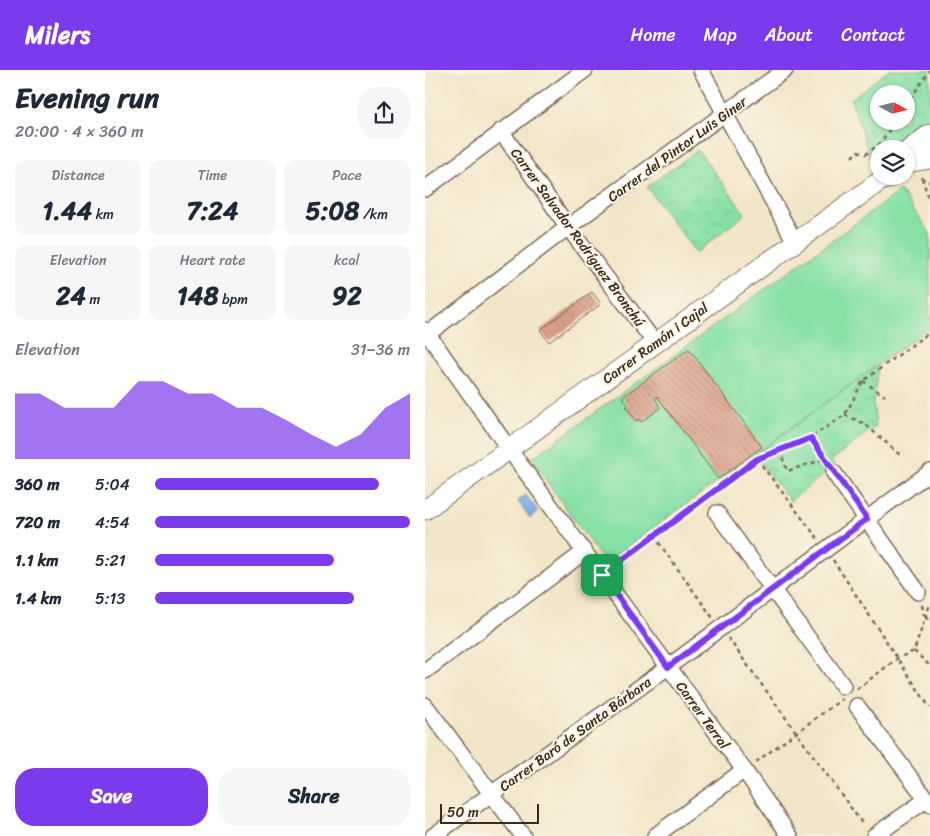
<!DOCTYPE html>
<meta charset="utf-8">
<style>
:root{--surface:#fff;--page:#f6f6f7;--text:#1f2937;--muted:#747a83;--accent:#7c3aed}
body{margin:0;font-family:Sriracha,sans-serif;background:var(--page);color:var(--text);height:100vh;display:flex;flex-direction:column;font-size:19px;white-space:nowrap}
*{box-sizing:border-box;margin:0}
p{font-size:16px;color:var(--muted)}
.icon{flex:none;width:28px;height:28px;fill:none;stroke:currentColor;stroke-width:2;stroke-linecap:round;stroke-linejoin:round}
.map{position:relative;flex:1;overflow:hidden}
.sheet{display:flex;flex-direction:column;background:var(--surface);width:425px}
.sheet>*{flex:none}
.needle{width:32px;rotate:97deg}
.tools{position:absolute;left:445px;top:15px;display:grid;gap:10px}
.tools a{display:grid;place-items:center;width:45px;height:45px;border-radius:50%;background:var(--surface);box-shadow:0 1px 4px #0004;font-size:25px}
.scale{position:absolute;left:15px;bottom:12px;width:99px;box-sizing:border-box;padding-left:5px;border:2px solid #3b2a1e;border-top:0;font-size:14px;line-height:18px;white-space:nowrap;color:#3b2a1e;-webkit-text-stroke:4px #fcf5e5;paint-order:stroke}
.pin{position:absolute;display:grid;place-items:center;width:42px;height:42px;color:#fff;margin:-21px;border-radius:10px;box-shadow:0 2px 8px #0006}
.round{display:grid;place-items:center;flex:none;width:52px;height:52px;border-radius:20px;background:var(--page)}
.head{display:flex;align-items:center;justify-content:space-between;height:85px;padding:0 15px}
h1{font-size:28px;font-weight:800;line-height:38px}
.stats{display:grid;grid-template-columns:repeat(3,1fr);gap:8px;height:85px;padding:5px 15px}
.stats div{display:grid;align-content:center;border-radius:12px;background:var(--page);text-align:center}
.stats b{font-size:25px;font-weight:800}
.stats small{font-size:14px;font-weight:400}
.stats p{font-size:14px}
.chart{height:140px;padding:10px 15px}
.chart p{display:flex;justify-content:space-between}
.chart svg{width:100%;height:90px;margin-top:5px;fill:var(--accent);opacity:.7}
.action{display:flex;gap:10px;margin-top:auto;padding:10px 15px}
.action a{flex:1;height:58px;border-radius:20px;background:var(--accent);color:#fff;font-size:20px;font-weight:800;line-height:58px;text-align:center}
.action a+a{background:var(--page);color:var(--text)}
ul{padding:0 15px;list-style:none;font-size:16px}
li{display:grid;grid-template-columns:80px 60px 1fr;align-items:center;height:38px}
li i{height:12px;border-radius:6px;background:var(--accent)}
header{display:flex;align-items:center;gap:30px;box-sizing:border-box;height:70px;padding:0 25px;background:var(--accent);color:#fff}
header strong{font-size:24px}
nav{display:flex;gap:28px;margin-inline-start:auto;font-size:18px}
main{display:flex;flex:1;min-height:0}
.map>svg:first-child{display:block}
.park{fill:url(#park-crowns);stroke:#618662;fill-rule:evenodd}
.pitch{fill:#87e1a7;stroke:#618662}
.water{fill:#74a7e0;stroke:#58687f}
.building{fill:url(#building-back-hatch)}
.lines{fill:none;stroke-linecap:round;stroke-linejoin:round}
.minor-casing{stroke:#7b6c5a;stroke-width:18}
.tertiary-casing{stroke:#7b6c5a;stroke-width:21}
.primary-casing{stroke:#7b6c5a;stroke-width:26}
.path{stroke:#7b6c5a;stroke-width:2.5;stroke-dasharray:4 4;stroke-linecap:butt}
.minor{stroke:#fff;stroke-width:15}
.tertiary{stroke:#fff;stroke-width:19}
.primary{stroke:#fff;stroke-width:24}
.route-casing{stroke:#fff;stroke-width:10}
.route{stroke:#7c3aed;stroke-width:6}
.labels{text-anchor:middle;stroke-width:4.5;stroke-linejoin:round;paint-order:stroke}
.street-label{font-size:14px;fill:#3b2a1e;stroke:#fcf5e5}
</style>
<header>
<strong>Milers</strong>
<nav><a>Home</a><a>Map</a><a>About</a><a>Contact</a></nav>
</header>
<main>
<section class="sheet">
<div class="head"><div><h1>Evening run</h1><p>20:00 · 4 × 360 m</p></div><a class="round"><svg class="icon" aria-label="share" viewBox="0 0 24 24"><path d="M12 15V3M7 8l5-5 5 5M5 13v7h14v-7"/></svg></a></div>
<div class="stats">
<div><p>Distance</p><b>1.44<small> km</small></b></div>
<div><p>Time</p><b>7:24</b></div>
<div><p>Pace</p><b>5:08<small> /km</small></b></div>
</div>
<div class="stats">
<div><p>Elevation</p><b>24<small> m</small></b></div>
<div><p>Heart rate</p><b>148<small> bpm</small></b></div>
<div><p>kcal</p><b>92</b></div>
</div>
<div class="chart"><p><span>Elevation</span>31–36 m</p>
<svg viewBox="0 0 160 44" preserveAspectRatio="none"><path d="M0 44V12L10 12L20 19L30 19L40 19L50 6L60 6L70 12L80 12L90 19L100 19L110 25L120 32L130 38L140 32L150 19L160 12V44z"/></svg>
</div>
<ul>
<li><b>360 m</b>5:04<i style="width:88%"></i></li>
<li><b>720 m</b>4:54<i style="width:100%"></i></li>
<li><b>1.1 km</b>5:21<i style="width:70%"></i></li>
<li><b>1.4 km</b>5:13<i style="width:78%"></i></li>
</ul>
<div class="action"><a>Save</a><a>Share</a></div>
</section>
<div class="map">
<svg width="505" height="766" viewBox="0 0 505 766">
<defs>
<pattern id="park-crowns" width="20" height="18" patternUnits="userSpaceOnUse" patternTransform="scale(1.25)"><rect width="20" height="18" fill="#87e1a7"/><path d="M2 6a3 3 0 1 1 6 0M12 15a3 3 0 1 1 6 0" fill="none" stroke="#75c18f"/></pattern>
<pattern id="building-back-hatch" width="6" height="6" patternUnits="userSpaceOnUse" patternTransform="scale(1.25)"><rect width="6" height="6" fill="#da9e86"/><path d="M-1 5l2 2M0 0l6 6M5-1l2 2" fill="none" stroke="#b2816d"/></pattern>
</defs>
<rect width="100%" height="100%" fill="#fcf5e5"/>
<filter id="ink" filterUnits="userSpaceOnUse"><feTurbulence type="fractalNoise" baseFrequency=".02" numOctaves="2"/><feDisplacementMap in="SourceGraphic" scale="10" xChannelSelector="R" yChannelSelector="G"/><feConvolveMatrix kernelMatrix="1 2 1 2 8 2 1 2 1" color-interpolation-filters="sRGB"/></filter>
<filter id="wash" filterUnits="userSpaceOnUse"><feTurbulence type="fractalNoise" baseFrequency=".0096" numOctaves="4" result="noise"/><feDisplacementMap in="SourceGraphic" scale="20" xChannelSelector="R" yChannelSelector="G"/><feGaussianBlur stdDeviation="1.12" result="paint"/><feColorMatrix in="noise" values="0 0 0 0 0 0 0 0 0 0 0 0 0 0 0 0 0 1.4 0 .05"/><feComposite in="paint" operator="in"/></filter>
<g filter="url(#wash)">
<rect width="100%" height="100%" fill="#f2e6c9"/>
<!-- park -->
<g class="park">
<path d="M464,0h41v54l-31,25h-20v16l-5,4 -23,-70zM454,24h27v27h-27z"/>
<polygon points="273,80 320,144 271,183 222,117"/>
<polygon points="453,295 448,333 451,356 406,391 410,395 365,431 329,385"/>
</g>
<!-- pitch -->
<polygon class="pitch" points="475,121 505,163 505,257 180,493 106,389"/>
<!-- water -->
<polygon class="water" points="101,425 113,441 105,448 93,431"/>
<g id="blocks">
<!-- building -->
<g class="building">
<polygon points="167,222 176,234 124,272 115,260"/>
<polygon points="264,279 337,377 293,409 232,326 230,328 235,338 216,352 214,349 211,351 201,337 203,335 197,327"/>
</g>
</g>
</g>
<g filter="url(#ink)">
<use href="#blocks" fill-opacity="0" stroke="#7b6c5a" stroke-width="1"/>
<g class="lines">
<defs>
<g id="minor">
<polyline points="276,0 370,172"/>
<polyline points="76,61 143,157 230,273"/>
<polyline points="0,119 160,0"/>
<polyline points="0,260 84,379 319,700 365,766"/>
<polyline points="0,266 143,157 360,0"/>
<polyline points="409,403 493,522"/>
<polyline points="292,443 418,616"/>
<polyline points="0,601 159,482"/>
<polyline points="0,635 98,766"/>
<polyline points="432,636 505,734"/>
<polyline points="8,766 243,597 505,402"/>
<polyline points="230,766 319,700"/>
<polyline points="449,766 501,730"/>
</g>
<g id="tertiary">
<polyline points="481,93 505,89"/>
<polyline points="0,440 462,106"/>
</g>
<g id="primary">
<polyline points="481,85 505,67"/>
<polyline points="460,107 461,106"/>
</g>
</defs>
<!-- minor casing -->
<use href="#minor" class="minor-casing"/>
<!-- tertiary casing -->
<use href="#tertiary" class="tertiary-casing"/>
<!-- primary casing -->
<use href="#primary" class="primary-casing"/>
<!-- path -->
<g class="path">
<polyline points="481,35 505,0"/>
<polyline points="427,87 433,81 441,84 455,74 470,51"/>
<polyline points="496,108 505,112"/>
<polyline points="497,108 505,132"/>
<polyline points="438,311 460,326"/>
<polyline points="420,345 440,354 475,385"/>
<polyline points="386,367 400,389"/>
<polyline points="355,380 362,401 400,389"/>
<polyline points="332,389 393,469"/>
<polyline points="229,466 288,548"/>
<polyline points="408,490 505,638"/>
<polyline points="188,497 332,389 386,367 420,345 438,311 505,262"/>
<polyline points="497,535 499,546"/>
<polyline points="500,548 505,549"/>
<polyline points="303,568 439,756"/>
<polyline points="489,581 505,596"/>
<polyline points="432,619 473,588 489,581 505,534"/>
<polyline points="331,692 417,629"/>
</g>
<!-- minor -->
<use href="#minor" class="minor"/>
<!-- tertiary -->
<use href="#tertiary" class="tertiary"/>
<!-- primary -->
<use href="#primary" class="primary"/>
</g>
</g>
<g class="lines" filter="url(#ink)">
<defs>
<polygon id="route" points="386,368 442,449 243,597 177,505 332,389"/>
</defs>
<!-- route casing -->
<use href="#route" class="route-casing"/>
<!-- route -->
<use href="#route" class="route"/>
</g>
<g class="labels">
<!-- street labels -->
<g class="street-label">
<text transform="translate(252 79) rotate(-36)" y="5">Carrer del Pintor Luis Giner</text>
<text transform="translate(153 167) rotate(54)" y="5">Carrer Salvador Rodríguez Bronchú</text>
<text transform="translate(230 273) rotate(-36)" y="5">Carrer Ramón i Cajal</text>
<text transform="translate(278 645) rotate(54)" y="5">Carrer Terral</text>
<text transform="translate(150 664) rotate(-36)" y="5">Carrer Baró de Santa Bárbara</text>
</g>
</g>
</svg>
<div class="tools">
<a><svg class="needle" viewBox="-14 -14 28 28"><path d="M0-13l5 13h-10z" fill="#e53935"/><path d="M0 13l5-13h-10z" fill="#747a83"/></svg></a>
<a><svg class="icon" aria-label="layers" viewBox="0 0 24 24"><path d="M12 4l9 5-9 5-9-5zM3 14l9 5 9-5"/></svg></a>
</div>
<div class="scale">50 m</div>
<div class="pin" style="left:177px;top:505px;background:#1e9e55"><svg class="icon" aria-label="arrive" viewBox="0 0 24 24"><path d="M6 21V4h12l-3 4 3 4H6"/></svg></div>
</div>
</main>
